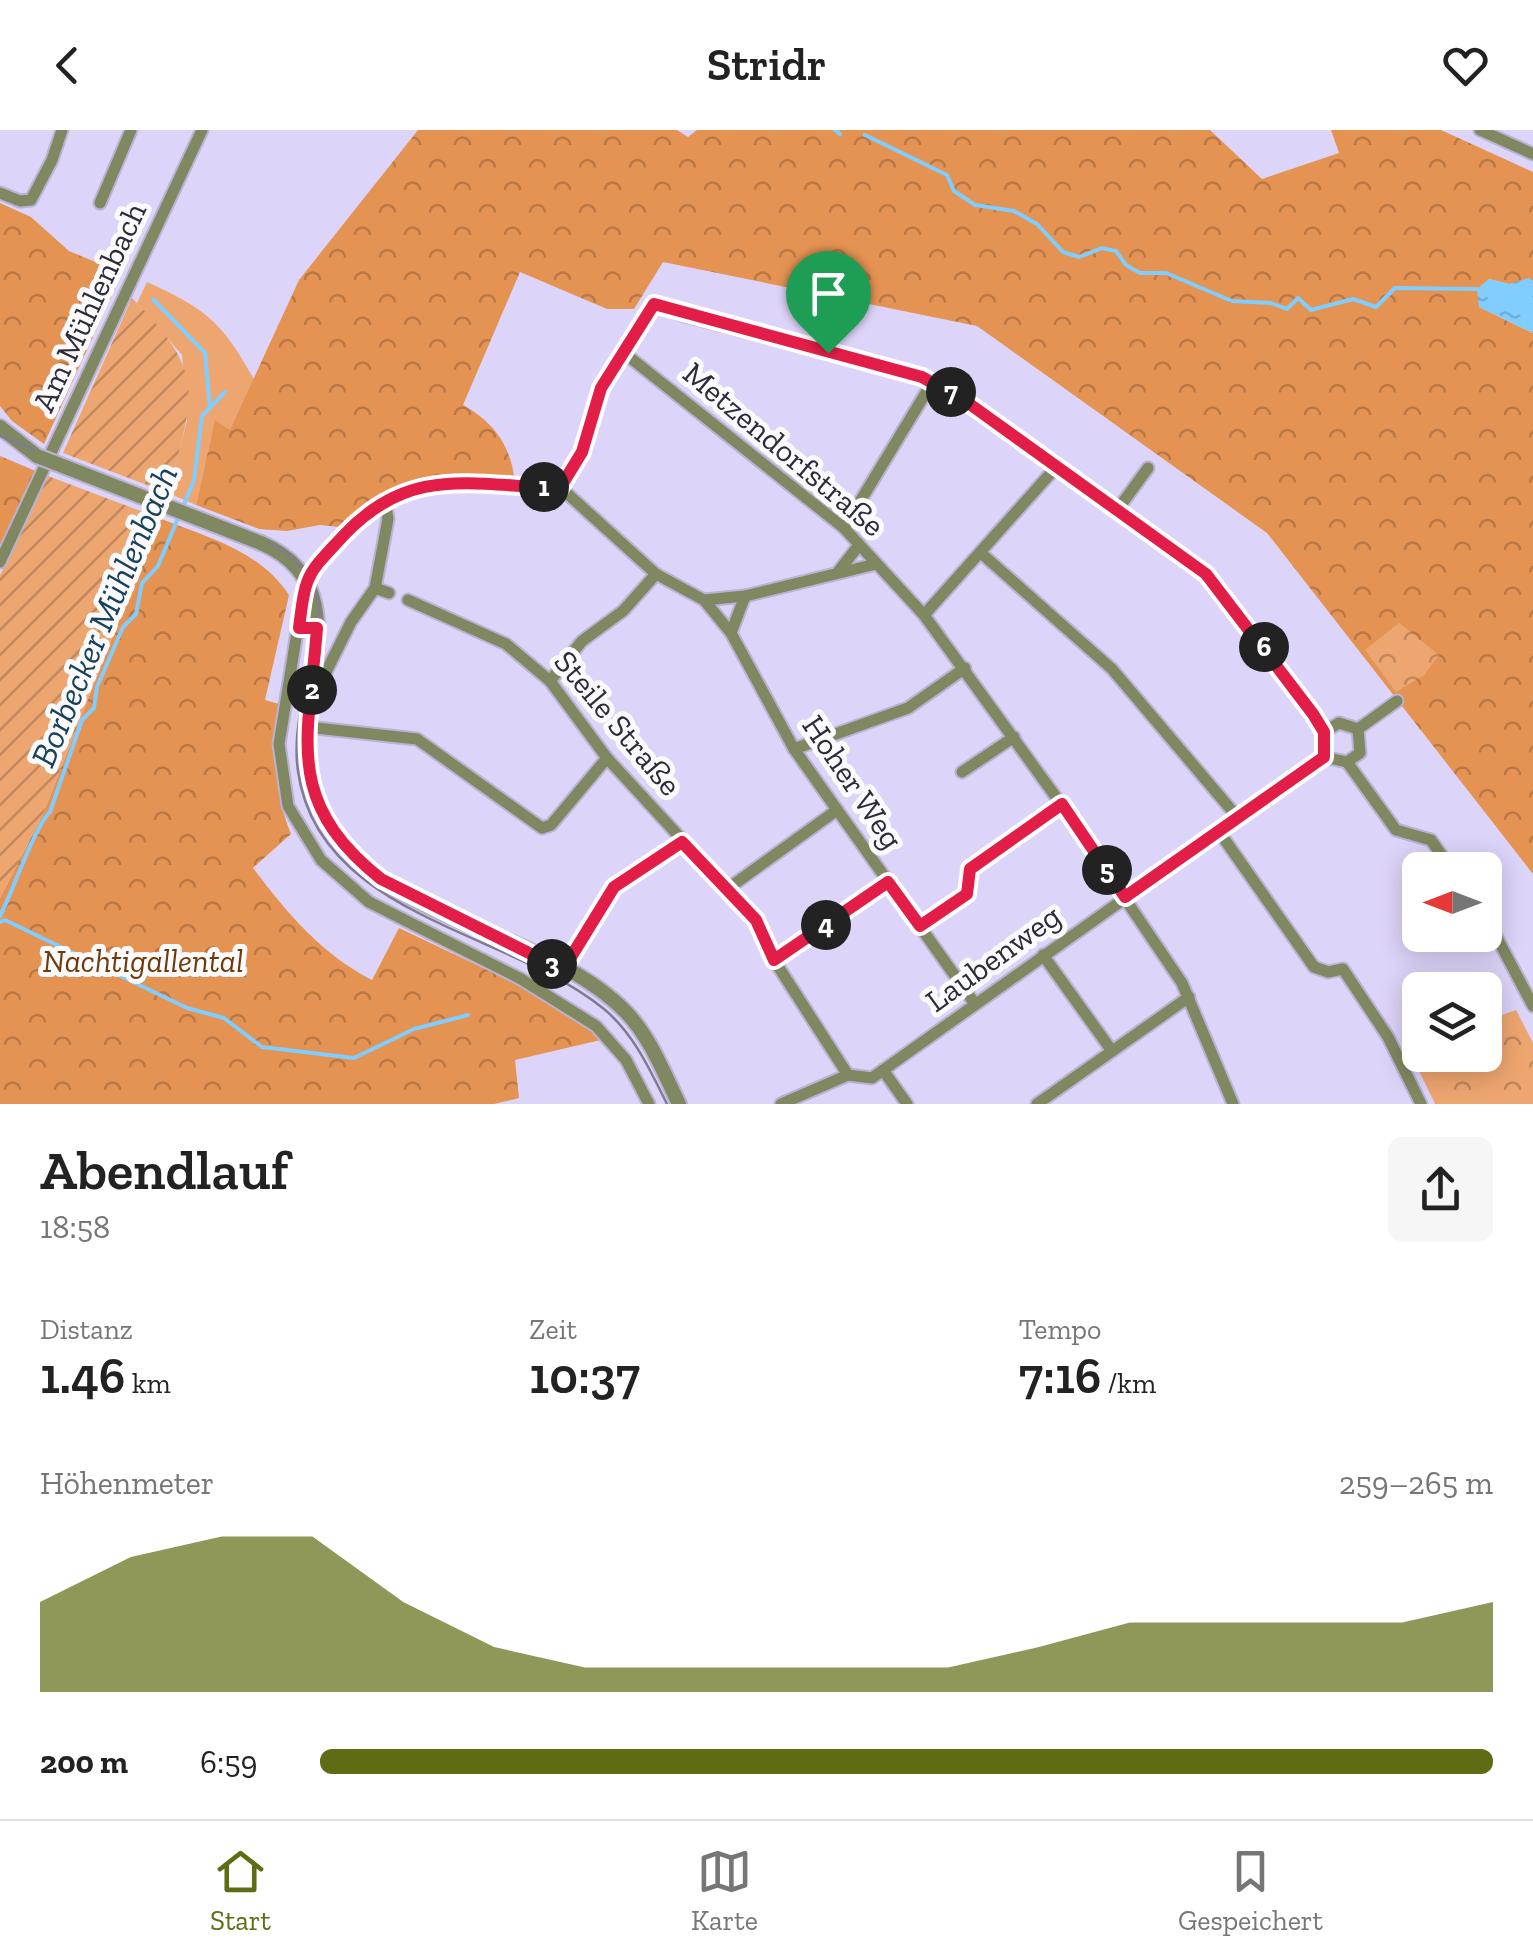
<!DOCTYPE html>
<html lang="de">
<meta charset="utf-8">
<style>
:root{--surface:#fff;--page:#f6f6f6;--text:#222;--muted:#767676;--line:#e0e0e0;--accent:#606c13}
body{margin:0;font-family:"Zilla Slab",serif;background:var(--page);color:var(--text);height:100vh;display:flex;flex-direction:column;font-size:38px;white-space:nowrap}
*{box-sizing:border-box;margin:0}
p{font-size:32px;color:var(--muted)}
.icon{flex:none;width:55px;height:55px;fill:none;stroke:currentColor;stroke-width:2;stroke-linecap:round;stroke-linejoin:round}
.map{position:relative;height:974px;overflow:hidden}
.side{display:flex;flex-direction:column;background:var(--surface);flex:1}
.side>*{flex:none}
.needle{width:65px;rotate:270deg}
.fabs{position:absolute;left:1402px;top:722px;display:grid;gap:20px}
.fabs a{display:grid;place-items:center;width:100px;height:100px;border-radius:15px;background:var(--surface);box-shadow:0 5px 25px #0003;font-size:50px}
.pin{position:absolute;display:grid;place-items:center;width:85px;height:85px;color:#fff;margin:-102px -42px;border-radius:50% 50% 50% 0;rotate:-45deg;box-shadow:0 0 10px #0007}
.pin .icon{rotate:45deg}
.km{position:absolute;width:50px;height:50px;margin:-25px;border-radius:50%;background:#222;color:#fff;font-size:28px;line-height:50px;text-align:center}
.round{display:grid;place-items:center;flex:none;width:105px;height:105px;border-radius:15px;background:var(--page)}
.summary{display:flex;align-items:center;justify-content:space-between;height:170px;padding:0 40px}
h1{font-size:55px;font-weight:600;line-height:75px}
.metrics{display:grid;grid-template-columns:repeat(3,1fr);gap:15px;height:170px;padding:10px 40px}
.metrics div{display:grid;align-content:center}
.metrics b{font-size:50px;font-weight:600}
.metrics small{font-size:28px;font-weight:400}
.metrics p{font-size:28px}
.chart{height:280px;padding:20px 40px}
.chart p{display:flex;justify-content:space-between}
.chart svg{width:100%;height:180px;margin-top:10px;fill:var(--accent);opacity:.7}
ul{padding:0 40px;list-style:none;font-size:32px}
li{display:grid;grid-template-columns:160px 120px 1fr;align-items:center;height:75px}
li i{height:25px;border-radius:12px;background:var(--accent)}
header{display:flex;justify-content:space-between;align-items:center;height:130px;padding:0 40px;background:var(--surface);font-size:45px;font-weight:600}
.tabs{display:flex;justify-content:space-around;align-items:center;height:140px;border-top:2px solid var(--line);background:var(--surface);font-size:28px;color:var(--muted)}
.tabs a{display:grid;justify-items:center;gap:5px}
.tabs .on{color:var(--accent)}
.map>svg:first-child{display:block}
.grass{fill:#eea670}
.forest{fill:url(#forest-crowns)}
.park{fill:url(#park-crowns)}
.garden{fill:url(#garden-furrows)}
.water{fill:url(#water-ripples)}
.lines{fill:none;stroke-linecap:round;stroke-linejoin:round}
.stream{stroke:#81cdfd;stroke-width:4}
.minor-casing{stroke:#bab2d3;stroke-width:15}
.tertiary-casing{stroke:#bab2d3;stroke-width:18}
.minor{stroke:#808861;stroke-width:11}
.tertiary{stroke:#808861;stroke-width:14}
.tram{stroke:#807b93;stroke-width:2.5}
.tertiary-bridge-casing{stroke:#bab2d3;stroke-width:18;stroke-linecap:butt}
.tertiary-bridge{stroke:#808861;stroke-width:14}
.route-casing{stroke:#fff;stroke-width:20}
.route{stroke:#e11d48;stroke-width:12}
.labels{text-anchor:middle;stroke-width:10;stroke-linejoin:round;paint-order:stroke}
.street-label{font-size:32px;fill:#2e2b39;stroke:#fbfbfe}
.park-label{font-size:32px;font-style:italic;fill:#6f3a07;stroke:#fbfbfe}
.water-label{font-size:35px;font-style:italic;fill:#17425a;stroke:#fbfbfe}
</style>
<header><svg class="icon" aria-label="back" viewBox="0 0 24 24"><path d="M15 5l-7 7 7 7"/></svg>Stridr<svg class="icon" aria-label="heart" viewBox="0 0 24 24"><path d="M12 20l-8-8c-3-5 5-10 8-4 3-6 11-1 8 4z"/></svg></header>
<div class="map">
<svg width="1533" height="974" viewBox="0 0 1533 974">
<defs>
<pattern id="forest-crowns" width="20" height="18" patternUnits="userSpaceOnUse" patternTransform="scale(2.5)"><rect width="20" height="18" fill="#e59353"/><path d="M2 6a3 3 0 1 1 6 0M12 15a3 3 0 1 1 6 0" fill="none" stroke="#ba7846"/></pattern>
<pattern id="park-crowns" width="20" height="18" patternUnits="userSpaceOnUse" patternTransform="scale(2.5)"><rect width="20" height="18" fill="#eea670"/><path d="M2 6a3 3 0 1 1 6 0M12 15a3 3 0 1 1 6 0" fill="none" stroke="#c1875d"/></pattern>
<pattern id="garden-furrows" width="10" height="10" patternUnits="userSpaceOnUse" patternTransform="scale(2.5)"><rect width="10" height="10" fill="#eea670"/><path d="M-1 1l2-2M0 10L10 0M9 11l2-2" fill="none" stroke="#c1875d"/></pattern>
<pattern id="water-ripples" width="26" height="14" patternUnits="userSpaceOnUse" patternTransform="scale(2.5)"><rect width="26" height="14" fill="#81cdfd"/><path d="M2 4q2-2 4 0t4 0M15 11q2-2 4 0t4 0" fill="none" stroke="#70b0da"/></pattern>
</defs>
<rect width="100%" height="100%" fill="#ddd4f9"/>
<!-- grass -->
<path class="grass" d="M147,152c61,28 75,40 108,99l-25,50 -15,-10 -19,84 -28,-12 19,-72 -5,-66 -45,-52z"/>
<!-- forest -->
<g class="forest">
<path d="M418,0h259l11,7 9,-7h513l52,49 77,-26 -8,-23h110l92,42v109l-24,3 -20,-5 -10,28 54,26v541l-266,-341 -290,-207 -314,-64 -29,47h-27l-87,-37 -57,133c32,18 48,41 52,78l-97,2 -70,43 -28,-3 -33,6 -28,-2 -63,-24 19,-85 15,10 69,-150z"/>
<polygon points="0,73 31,87 69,121 122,143 44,314 12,291 0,276"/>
<polygon points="0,326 38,342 0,416"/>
<path d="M159,388c49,20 99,31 130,77l-24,105 14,4c-4,46 -6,86 12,130l-38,34c34,45 68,86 119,112l27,-52 175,83 31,28 -90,21 4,38 -25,6h-494v-206l43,-84z"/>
</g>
<!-- park -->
<g class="park">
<polygon points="1399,493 1439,525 1424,545 1396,562 1365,520"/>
<polygon points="1516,880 1533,913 1533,974 1435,974 1414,930 1425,925 1485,925 1485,891"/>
</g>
<!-- garden -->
<g class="garden">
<path d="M132,168c76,76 62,97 36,195l-105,-40z"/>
<polygon points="48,346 159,388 43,684 0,768 0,445"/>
</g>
<!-- water -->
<polygon class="water" points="1529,148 1533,151 1533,203 1479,177 1477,159 1489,149 1509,154"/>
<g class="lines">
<!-- stream -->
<g class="stream">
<polyline points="835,0 840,4"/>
<polyline points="865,5 947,45 954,61 975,75 1014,81 1037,94 1063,122 1079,127 1102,118 1116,121 1126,135 1140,143 1166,143 1232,171 1271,173 1287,179 1298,168 1311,180 1353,169 1376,177 1395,158 1477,159"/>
<polyline points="153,169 205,223 210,278"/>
<polyline points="182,379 194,350 202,286 225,262"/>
<path d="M0,786c12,-23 36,-92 50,-104l32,-92 12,-12 3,-21 26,-60 13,-13 6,-31 16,-17 20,-48"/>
<polyline points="0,792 5,790 187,878 224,888 262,917 354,928 414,899 468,885"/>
</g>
<defs>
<g id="minor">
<polyline points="1480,0 1533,24"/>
<polyline points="0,63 20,71 31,70 52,30 62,0"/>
<polyline points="100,73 131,0"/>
<polyline points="623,222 844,398 924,485 1061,674 1182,853 1233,974"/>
<polyline points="560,357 582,322 601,258 654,174 685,186 922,247 971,275 1206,444 1278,535 1324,602"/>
<polyline points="1118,379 1148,338"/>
<polyline points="844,398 933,251"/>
<polyline points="981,423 1112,539 1239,689"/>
<polyline points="0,432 202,0"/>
<polyline points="838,442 859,415"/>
<polyline points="375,458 389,463"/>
<polyline points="408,470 506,514 550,551 607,628 756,790 774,830 848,945"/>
<polyline points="704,470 745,466 876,434"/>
<polyline points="924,485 1058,335"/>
<polyline points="731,503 745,466"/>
<polyline points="550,551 582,511 623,481 656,444"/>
<polyline points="313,568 351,492 375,458 388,389 385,370"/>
<polygon points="1339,593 1358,599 1360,623 1347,632 1324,627 1324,602"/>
<polyline points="307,597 417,609 542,698 551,695 607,628"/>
<polyline points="1358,599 1397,571"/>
<polyline points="794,619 908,578 965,538"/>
<polyline points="1347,632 1396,700 1431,710 1452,740"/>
<polyline points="962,642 1014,607"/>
<polyline points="1220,703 1314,837 1328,842 1343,839 1388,907 1421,974"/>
<polyline points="726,760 837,680"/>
<polyline points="1485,785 1533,876"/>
<polyline points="920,796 967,764 969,739 1061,674"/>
<polyline points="1043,825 1112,921"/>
<polyline points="774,830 888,752"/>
<polyline points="563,840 614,757 682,711"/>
<polyline points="883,940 907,974"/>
<polyline points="649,974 626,930 596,896 521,849 369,772 321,730 288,676 279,614 306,446 362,386 385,370 441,352 560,357 656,444 704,470 731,503 794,619 975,874"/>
<polyline points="781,974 848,945 872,948 1324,627"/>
<polyline points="1037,974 1189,867"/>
</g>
<g id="tertiary">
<polyline points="0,297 37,326"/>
<path d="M261,413c97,41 37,147 46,224 3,25 15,50 30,69 70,93 209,95 289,176 24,25 38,61 53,92"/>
</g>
</defs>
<!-- minor casing -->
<use href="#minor" class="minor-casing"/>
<!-- tertiary casing -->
<use href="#tertiary" class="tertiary-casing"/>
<!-- minor -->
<use href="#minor" class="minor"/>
<!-- tertiary -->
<use href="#tertiary" class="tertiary"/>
<!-- tram -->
<path class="tram" d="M0,306l276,110c27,18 40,36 44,68 -3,54 -30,101 -22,157 20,146 212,160 306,238 30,25 46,61 63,95"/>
<defs>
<polyline id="tertiary-bridge" points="37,326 261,413"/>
</defs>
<!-- tertiary-bridge casing -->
<use href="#tertiary-bridge" class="tertiary-bridge-casing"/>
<!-- tertiary-bridge -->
<use href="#tertiary-bridge" class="tertiary-bridge"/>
</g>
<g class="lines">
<defs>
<path id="route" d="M654,174l268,73 49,28 235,169 107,140 11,18v25l-199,140 -63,-93 -92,65 -3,25 -47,32 -32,-44 -114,78 -18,-40 -74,-78 -68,45 -51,83 -182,-91c-99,-79 -72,-141 -64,-251h-18c7,-56 7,-52 45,-93 67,-71 129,-49 216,-47l22,-36 19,-64z"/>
</defs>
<!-- route casing -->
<use href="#route" class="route-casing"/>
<!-- route -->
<use href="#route" class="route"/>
</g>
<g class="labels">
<!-- street labels -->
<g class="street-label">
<text transform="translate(89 177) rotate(-65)" y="11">Am Mühlenbach</text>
<text transform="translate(784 319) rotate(40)" y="11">Metzendorfstraße</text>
<text transform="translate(618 593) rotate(50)" y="11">Steile Straße</text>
<text transform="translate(853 652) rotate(56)" y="11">Hoher Weg</text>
<text transform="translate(993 828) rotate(-36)" y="11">Laubenweg</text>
</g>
<!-- park labels -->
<g class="park-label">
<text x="143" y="842">Nachtigallental</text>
</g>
<!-- water labels -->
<g class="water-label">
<text transform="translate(104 486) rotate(-67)" y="12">Borbecker Mühlenbach</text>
</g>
</g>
</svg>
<div class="fabs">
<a><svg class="needle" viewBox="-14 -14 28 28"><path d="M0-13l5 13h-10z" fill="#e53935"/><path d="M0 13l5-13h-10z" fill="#767676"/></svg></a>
<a><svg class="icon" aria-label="layers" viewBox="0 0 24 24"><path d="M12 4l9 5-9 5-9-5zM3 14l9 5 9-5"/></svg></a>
</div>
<div class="pin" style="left:828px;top:223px;background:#1e9e55"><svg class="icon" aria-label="arrive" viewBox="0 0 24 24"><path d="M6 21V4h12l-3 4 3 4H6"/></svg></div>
<b class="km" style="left:544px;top:357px">1</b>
<b class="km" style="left:312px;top:560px">2</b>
<b class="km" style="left:552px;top:834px">3</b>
<b class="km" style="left:826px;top:795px">4</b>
<b class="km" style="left:1107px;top:740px">5</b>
<b class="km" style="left:1264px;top:517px">6</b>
<b class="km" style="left:951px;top:262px">7</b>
</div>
<section class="side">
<div class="summary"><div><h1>Abendlauf</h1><p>18:58</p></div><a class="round"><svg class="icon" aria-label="share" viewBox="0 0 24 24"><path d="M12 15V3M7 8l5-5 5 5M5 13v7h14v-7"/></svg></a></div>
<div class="metrics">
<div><p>Distanz</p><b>1.46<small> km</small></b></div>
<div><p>Zeit</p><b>10:37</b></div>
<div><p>Tempo</p><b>7:16<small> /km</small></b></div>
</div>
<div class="chart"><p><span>Höhenmeter</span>259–265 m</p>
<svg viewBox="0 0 160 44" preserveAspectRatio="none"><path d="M0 44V22L10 11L20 6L30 6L40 22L50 33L60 38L70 38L80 38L90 38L100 38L110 33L120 27L130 27L140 27L150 27L160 22V44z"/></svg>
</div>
<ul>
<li><b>200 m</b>6:59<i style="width:100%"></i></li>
</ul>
</section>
<nav class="tabs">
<a class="on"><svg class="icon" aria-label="home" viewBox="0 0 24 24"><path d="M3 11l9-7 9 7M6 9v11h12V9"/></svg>Start</a>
<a><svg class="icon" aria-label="map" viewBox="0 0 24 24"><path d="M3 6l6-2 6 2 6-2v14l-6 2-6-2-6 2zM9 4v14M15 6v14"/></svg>Karte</a>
<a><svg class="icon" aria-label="saved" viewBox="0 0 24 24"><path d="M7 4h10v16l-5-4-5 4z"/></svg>Gespeichert</a>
</nav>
